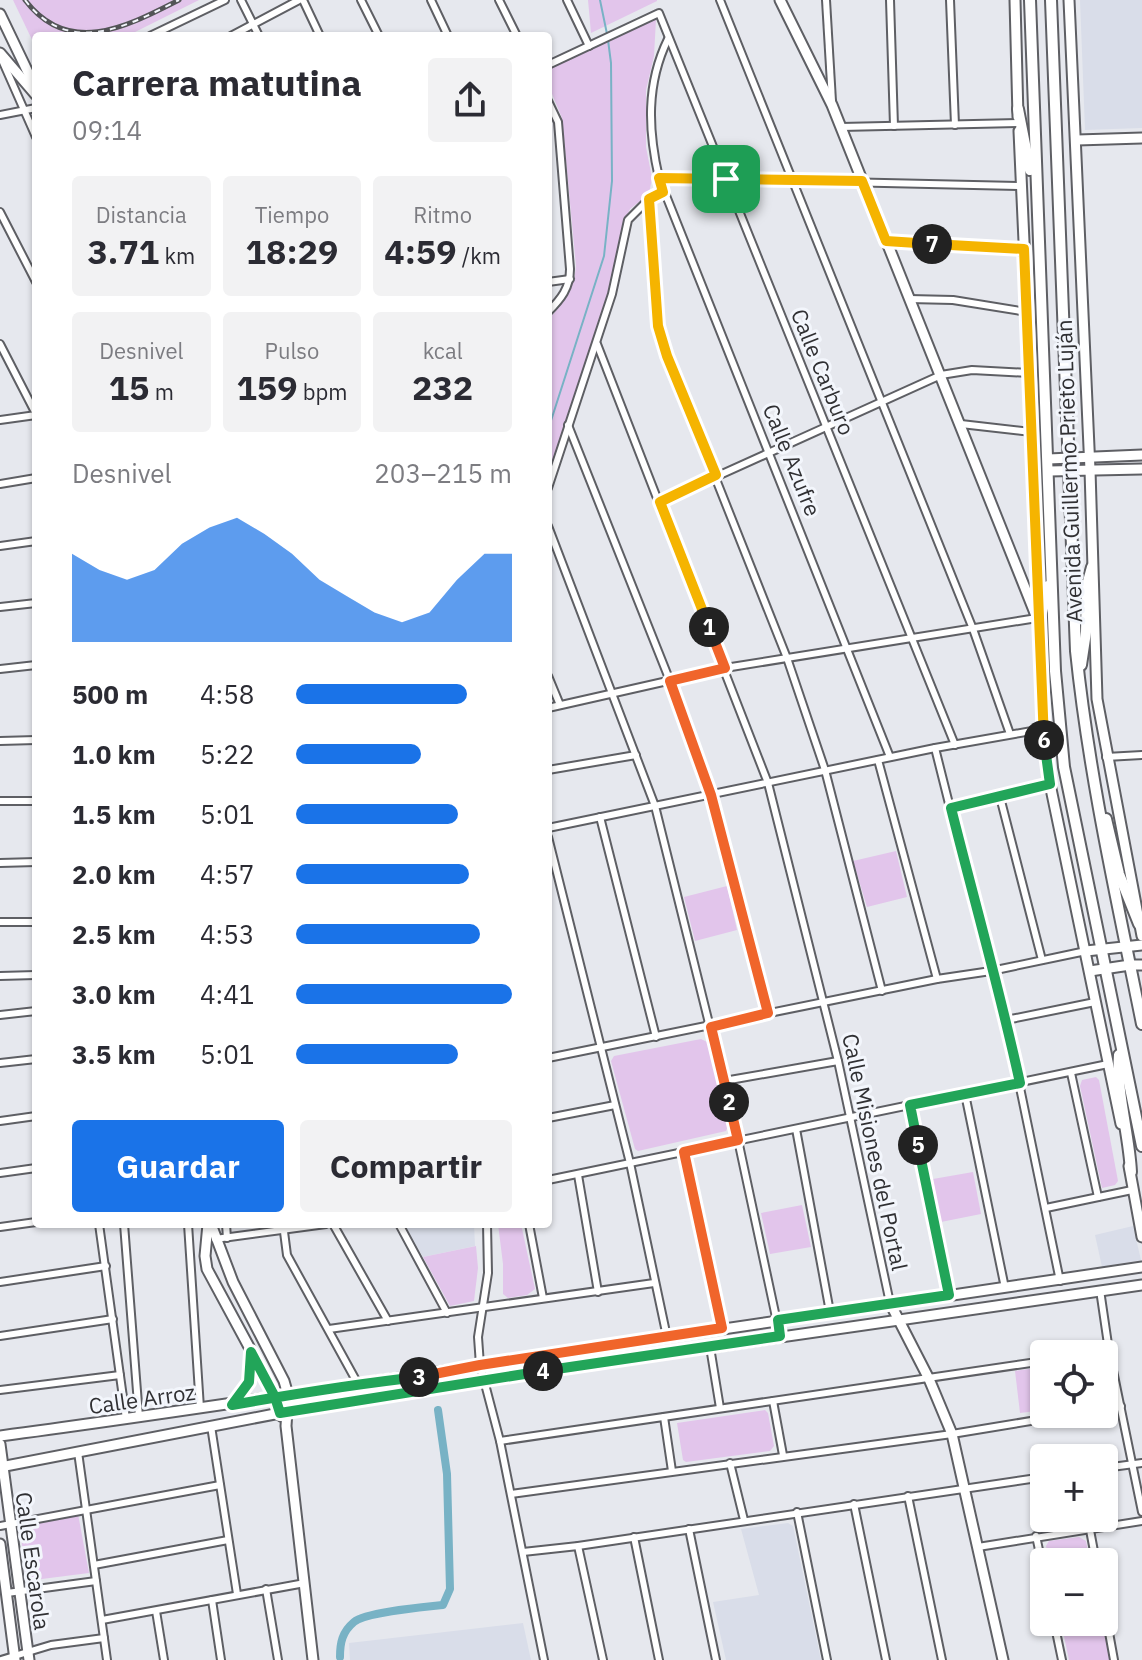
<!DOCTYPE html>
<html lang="es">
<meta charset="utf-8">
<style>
:root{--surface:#fff;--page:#f2f2f3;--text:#2b2b33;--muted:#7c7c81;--accent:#1a73e8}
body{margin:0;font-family:"IBM Plex Sans",sans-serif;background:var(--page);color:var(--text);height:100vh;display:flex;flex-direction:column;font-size:30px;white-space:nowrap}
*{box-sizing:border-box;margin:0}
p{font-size:26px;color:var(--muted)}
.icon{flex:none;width:44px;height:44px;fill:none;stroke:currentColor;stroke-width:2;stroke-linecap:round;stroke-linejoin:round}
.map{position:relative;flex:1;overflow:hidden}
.panel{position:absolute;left:32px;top:32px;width:520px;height:1196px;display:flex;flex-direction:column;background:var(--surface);border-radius:8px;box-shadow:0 2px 6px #0004}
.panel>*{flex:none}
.buttons{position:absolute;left:1030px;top:1340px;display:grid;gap:16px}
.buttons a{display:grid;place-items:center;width:88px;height:88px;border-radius:8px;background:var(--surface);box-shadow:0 2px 6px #0004;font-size:40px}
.pin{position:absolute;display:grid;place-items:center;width:68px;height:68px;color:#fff;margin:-34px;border-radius:16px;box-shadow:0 4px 12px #0006}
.km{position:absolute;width:40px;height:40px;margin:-20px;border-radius:50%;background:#222;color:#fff;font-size:22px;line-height:40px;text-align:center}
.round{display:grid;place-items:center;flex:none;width:84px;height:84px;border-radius:8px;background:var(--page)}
.summary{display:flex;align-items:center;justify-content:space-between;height:136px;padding:0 40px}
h1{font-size:36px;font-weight:700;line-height:60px}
.stats{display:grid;grid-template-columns:repeat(3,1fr);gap:12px;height:136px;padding:8px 40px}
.stats div{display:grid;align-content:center;border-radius:8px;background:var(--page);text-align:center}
.stats b{font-size:34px;font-weight:700}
.stats small{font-size:22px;font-weight:400}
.stats p{font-size:22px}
.chart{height:224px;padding:16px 40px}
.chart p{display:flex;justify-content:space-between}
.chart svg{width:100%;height:144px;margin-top:8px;fill:var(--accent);opacity:.7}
.action{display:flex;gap:16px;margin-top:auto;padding:16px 40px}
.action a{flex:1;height:92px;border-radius:8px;background:var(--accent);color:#fff;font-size:32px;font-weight:700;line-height:92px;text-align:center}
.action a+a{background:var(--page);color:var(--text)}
ul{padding:0 40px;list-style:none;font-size:26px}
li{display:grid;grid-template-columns:128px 96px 1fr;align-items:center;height:60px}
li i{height:20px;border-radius:10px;background:var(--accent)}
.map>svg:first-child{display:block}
.built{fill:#d9dde9}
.green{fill:#e2c5eb}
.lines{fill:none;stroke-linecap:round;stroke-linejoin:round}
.stream{stroke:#78b2c5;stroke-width:2}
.canal{stroke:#78b2c5;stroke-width:8}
.street-casing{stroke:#5e5f64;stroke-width:10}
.secondary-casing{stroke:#5e5f64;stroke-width:13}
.primary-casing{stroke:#5e5f64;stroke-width:14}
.street{stroke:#fff;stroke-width:6}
.secondary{stroke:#fff;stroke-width:9}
.primary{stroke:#fff;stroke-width:10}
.rail-casing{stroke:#535457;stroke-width:5}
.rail{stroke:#f3f6fc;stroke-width:2;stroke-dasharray:6;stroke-linecap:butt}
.split-1-casing{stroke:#fff;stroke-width:16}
.split-2-casing{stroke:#fff;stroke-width:16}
.split-3-casing{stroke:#fff;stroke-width:16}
.split-4-casing{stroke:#fff;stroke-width:16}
.split-5-casing{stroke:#fff;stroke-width:16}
.split-6-casing{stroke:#fff;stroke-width:16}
.split-7-casing{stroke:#fff;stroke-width:16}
.split-8-casing{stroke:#fff;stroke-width:16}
.split-1{stroke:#f5b400;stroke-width:10}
.split-2{stroke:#f0652b;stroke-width:10}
.split-3{stroke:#f0652b;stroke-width:10}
.split-4{stroke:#22a559;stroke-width:10}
.split-5{stroke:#22a559;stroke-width:10}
.split-6{stroke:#22a559;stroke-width:10}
.split-7{stroke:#f5b400;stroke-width:10}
.split-8{stroke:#f5b400;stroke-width:10}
.labels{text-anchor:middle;stroke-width:6;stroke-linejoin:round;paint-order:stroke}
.street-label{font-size:22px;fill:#303033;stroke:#f3f6fc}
</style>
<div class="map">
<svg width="1142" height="1660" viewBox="0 0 1142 1660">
<rect width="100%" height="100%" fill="#e6e8ee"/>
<!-- built -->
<g class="built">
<polygon points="1080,0 1142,0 1142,128 1085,130"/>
<polygon points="404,1224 474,1224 475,1246 423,1257"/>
<polygon points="1133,1226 1141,1260 1102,1267 1095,1235"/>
<polygon points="788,1523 793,1526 821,1660 726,1660 713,1602 759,1595 741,1529"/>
<polygon points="523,1623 531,1660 350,1660 349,1643"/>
</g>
<!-- green -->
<g class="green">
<polygon points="13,0 199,0 127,36 36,36 36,48"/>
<polygon points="588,0 657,0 657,1 591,33"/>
<path d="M656,19l-2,37 -8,34v57l6,31 -3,16 -19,15 -8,18 -8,54 -66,203v-164c16,-18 26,-29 28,-54l-14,-148 -14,-34v-16z"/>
<polygon points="896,851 907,897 867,907 853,861"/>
<polygon points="727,886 737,930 695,941 684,897"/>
<polygon points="701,1039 707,1042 728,1126 726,1131 638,1151 635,1149 611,1061 614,1056"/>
<polygon points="1096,1077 1099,1080 1118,1181 1115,1185 1102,1188 1080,1086 1082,1080"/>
<polygon points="973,1172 981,1214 941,1222 933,1179"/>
<polygon points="802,1205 811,1247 770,1254 761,1213"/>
<polygon points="498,1224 521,1224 535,1289 527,1295 508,1298 503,1294 503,1264"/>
<polygon points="476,1246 478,1268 474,1301 450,1306 423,1257"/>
<polygon points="1044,1367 1044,1410 1020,1413 1015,1371"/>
<polygon points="765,1410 768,1413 774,1446 770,1451 686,1462 683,1460 677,1423"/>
<polygon points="78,1514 89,1573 26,1581 20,1526"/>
<polygon points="1079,1537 1086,1541 1090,1562 1049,1562 1046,1546 1049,1541"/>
<polygon points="1061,1622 1102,1622 1110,1660 1069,1660"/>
</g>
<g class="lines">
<!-- stream -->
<g class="stream">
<polyline points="600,0 607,34"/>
<polyline points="548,430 604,256 612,181 611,63 608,40"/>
</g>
<!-- canal -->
<path class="canal" d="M340,1657c0,-14 2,-25 14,-35 12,-10 71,-15 89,-17l7,-16 -3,-115 -9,-64"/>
<defs>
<g id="street">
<polyline points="241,0 259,36"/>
<polyline points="303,0 320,36"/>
<polyline points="361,0 379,36"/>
<polyline points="431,0 448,36"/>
<polyline points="499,0 517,36"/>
<polyline points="567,0 589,46"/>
<polyline points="720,0 973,629 1010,734"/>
<polyline points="826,0 832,101"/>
<polyline points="890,0 894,126"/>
<polyline points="950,0 955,125"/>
<polyline points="150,36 225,0"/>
<polyline points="231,36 299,0"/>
<path d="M668,39c-22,45 -20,91 -9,139l231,579"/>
<polyline points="2,60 36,137"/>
<polyline points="548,65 659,13 955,745"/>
<path d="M548,101l10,21 12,147c0,19 -9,30 -22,43"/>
<polyline points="0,115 36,108"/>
<polyline points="841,127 1018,123"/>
<polyline points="659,178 1021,186"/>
<polyline points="663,192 649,199 658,326 667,356 787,658 825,770 882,991"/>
<polyline points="0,212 36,282"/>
<polyline points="886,241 1024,249"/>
<polyline points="548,282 570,279"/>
<polyline points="909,299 953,300 1027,312"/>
<polyline points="0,344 36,414"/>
<polyline points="597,344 768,783 838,1061 890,1303"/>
<polyline points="0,420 36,415"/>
<polyline points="961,424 1031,432"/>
<polyline points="568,425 670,681 711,795 768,1013"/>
<polyline points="0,484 36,478"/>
<polyline points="548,488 612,294 628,220 649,199"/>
<polyline points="660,502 941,375 972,370 1029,373"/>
<polyline points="548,526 655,806 738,1140 780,1336"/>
<polyline points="0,546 36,541"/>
<polyline points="0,607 36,603"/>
<polyline points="0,669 36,665"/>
<polyline points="548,676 560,705"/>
<polyline points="548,708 725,668 1037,618"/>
<polyline points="0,741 36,740"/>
<polyline points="935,748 991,971 1006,1020 1060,1281"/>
<polyline points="1106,757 1142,755"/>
<polyline points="878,760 937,979"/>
<polyline points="548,770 636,755"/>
<polyline points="1000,797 1042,960"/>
<polyline points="0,801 36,801"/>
<polyline points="951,808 1050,784"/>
<polyline points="600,817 656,1037"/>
<polyline points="548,828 935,748 1043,729"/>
<polyline points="548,837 630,1163 667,1337"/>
<polyline points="0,863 36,862"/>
<polyline points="0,922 36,922"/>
<polyline points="0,976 36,975"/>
<polyline points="0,1015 36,1011"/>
<polyline points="1006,1020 1095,1002"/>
<polyline points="548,1058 937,979 991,971 1086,951"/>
<polyline points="0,1063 36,1059"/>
<polyline points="1071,1073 1098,1197"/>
<polyline points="724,1081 838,1061"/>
<polyline points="965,1094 1005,1288"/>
<polyline points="910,1105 949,1295"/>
<polyline points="548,1118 615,1105"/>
<polyline points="0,1121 36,1116"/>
<polyline points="796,1129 830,1312"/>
<polyline points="684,1152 722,1328"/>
<polyline points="0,1173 36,1168"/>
<polyline points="578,1175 598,1292"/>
<polyline points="548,1180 1108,1064"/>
<polyline points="1046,1208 1132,1190"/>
<polyline points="99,1224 126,1419"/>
<polyline points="124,1224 139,1417"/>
<polyline points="188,1224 200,1408"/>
<polyline points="226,1224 227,1238"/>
<polyline points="283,1224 287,1255 358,1384"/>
<polyline points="333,1224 388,1321"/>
<polyline points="399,1224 447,1313"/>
<polyline points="487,1224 488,1273 478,1337 480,1365 500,1441 544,1660"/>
<polyline points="529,1224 543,1298"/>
<polyline points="0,1227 36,1222"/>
<polyline points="215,1239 326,1224"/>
<polyline points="0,1282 106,1266"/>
<polyline points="1100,1290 1109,1351 1142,1512"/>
<polyline points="329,1329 654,1283"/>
<polyline points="0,1336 113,1319"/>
<polyline points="710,1347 720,1408"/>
<polyline points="1088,1354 1109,1351"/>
<polyline points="0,1390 120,1375"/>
<polyline points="773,1401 783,1455"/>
<polyline points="1104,1409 1121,1406"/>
<polyline points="664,1417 672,1471"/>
<polyline points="211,1426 237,1594"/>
<polyline points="500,1441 1044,1361"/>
<polyline points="78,1452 107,1660"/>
<polyline points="730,1463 744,1520"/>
<polyline points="1104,1468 1142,1463"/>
<polyline points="511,1494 952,1434 1073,1414"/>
<polyline points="908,1496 942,1660"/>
<polyline points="854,1504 886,1660"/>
<polyline points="797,1512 827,1660"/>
<polyline points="0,1526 220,1485"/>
<polyline points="689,1529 716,1660"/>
<polyline points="1090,1530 1096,1562"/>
<polyline points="1036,1536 1044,1573"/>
<polyline points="634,1537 659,1660"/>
<polyline points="578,1546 603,1660"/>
<polyline points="978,1547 1142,1521"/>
<polyline points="523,1552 578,1546 1044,1477"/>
<polyline points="94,1565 228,1540"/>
<polyline points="266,1589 278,1660"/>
<polyline points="7,1593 96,1581"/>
<polyline points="212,1600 221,1660"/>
<polyline points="1104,1605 1114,1660"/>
<polyline points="156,1611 164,1660"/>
<polyline points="102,1620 305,1583"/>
<polyline points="1054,1622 1062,1660"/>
<polyline points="1,1660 51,1645 104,1638"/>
</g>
<g id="secondary">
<polyline points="780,0 832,105 1037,618 1040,617"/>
<polyline points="1015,0 1018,117"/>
<polyline points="1069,0 1090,470 1097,699 1142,936"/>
<polyline points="0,14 36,89"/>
<polyline points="0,53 36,95"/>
<polyline points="1019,131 1041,617 1043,729 1050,784 1121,1124"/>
<polyline points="1077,140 1142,138"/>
<polyline points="1048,459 1142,455"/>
<polyline points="1049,471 1142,469"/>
<polyline points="1086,951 1142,945"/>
<polyline points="1090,971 1130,965 1142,965"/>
<polyline points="1129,1166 1142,1237"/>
<polyline points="208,1224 205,1256 207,1269 268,1382 281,1416"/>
<polyline points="211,1224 233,1282 284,1381 288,1395 286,1426 313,1660"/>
<polyline points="890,1303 929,1379 952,1434 1003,1660"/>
<polyline points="232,1405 249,1382 251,1355"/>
<path d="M0,1436c114,-15 227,-32 341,-49 46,-8 93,-13 139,-22l662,-98"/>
<polyline points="0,1444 29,1660"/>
<polyline points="0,1467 280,1413 483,1380 1142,1285"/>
<polyline points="0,1544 15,1660"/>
</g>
<g id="primary">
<polyline points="1030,0 1055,671 1064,767 1142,1146"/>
<path d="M1051,0l25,651c13,126 41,249 66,373"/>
<polyline points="1018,109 1030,170"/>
<polyline points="1041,617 1048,586"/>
<polyline points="1081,665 1086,632 1087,585 1092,567"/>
<polyline points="1106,819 1119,874 1139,924"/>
<path d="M1119,1055c-3,38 10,78 12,117"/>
</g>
</defs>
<!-- street casing -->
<use href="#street" class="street-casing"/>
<!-- secondary casing -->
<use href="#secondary" class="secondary-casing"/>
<!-- primary casing -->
<use href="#primary" class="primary-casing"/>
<!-- street -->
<use href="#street" class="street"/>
<!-- secondary -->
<use href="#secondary" class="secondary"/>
<!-- primary -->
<use href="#primary" class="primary"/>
<defs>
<path id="rail" d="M25,0c44,58 103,26 154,0"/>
</defs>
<!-- rail casing -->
<use href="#rail" class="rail-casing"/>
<!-- rail -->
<use href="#rail" class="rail"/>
</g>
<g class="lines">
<defs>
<polyline id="split-1" points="709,627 660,502 716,475 667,356 658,326 649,199 663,192 659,178 726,179"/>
<polyline id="split-2" points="709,627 725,668 670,681 711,795 768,1013 711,1027 729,1102"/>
<polyline id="split-3" points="419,1377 480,1365 722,1328 684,1152 738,1140 729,1102"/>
<path id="split-4" d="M419,1377c-63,7 -125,17 -187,28l17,-23 2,-30 24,45 5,16 263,-42"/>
<polyline id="split-5" points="543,1371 780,1336 778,1320 949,1295 918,1145"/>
<path id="split-6" d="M918,1145l-8,-40 110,-22c-20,-92 -46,-183 -69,-275l99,-24 -6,-44"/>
<polyline id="split-7" points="932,244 1024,249 1044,740"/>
<polyline id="split-8" points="726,179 862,181 886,241 932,244"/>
</defs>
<!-- split-1 casing -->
<use href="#split-1" class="split-1-casing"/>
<!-- split-2 casing -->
<use href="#split-2" class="split-2-casing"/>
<!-- split-3 casing -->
<use href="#split-3" class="split-3-casing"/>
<!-- split-4 casing -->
<use href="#split-4" class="split-4-casing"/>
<!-- split-5 casing -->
<use href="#split-5" class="split-5-casing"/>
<!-- split-6 casing -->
<use href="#split-6" class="split-6-casing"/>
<!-- split-7 casing -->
<use href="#split-7" class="split-7-casing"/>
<!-- split-8 casing -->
<use href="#split-8" class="split-8-casing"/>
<!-- split-1 -->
<use href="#split-1" class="split-1"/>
<!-- split-2 -->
<use href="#split-2" class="split-2"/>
<!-- split-3 -->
<use href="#split-3" class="split-3"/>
<!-- split-4 -->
<use href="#split-4" class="split-4"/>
<!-- split-5 -->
<use href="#split-5" class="split-5"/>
<!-- split-6 -->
<use href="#split-6" class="split-6"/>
<!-- split-7 -->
<use href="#split-7" class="split-7"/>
<!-- split-8 -->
<use href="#split-8" class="split-8"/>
</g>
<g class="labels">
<!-- street labels -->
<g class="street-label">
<text transform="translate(823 372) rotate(68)" y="8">Calle Carburo</text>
<text transform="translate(792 460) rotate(68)" y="8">Calle Azufre</text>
<text transform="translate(1069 471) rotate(-92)" y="8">Avenida Guillermo Prieto Luján</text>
<text transform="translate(875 1152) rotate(78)" y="8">Calle Misiones del Portal</text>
<text transform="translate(142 1399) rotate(-8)" y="8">Calle Arroz</text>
<text transform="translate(33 1561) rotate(82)" y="8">Calle Escarola</text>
</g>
</g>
</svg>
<div class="buttons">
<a><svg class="icon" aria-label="locate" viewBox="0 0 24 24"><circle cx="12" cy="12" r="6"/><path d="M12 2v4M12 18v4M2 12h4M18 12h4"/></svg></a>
<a>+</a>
<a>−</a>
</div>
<div class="pin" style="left:726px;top:179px;background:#1e9e55"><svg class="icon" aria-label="arrive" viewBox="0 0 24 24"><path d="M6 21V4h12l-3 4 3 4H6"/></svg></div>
<b class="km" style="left:709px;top:627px">1</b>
<b class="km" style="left:729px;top:1102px">2</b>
<b class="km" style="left:419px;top:1377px">3</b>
<b class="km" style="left:543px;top:1371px">4</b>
<b class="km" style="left:918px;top:1145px">5</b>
<b class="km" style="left:1044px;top:740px">6</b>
<b class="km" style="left:932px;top:244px">7</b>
<section class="panel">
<div class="summary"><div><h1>Carrera matutina</h1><p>09:14</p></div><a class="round"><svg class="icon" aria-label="share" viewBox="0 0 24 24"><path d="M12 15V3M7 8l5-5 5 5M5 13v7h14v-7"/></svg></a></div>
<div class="stats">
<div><p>Distancia</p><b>3.71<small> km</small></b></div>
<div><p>Tiempo</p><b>18:29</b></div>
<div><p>Ritmo</p><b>4:59<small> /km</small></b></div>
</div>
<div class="stats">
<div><p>Desnivel</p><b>15<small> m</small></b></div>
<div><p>Pulso</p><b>159<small> bpm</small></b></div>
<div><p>kcal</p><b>232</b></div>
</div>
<div class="chart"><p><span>Desnivel</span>203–215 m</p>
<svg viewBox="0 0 160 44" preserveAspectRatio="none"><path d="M0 44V17L10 22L20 25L30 22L40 14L50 9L60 6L70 11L80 17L90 25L100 30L110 35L120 38L130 35L140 25L150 17L160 17V44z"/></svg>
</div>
<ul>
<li><b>500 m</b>4:58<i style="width:79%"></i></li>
<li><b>1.0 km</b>5:22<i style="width:58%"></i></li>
<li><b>1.5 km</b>5:01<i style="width:75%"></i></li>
<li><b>2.0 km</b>4:57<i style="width:80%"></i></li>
<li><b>2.5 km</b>4:53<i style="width:85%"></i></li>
<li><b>3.0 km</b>4:41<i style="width:100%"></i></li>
<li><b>3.5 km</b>5:01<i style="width:75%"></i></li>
</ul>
<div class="action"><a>Guardar</a><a>Compartir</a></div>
</section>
</div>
